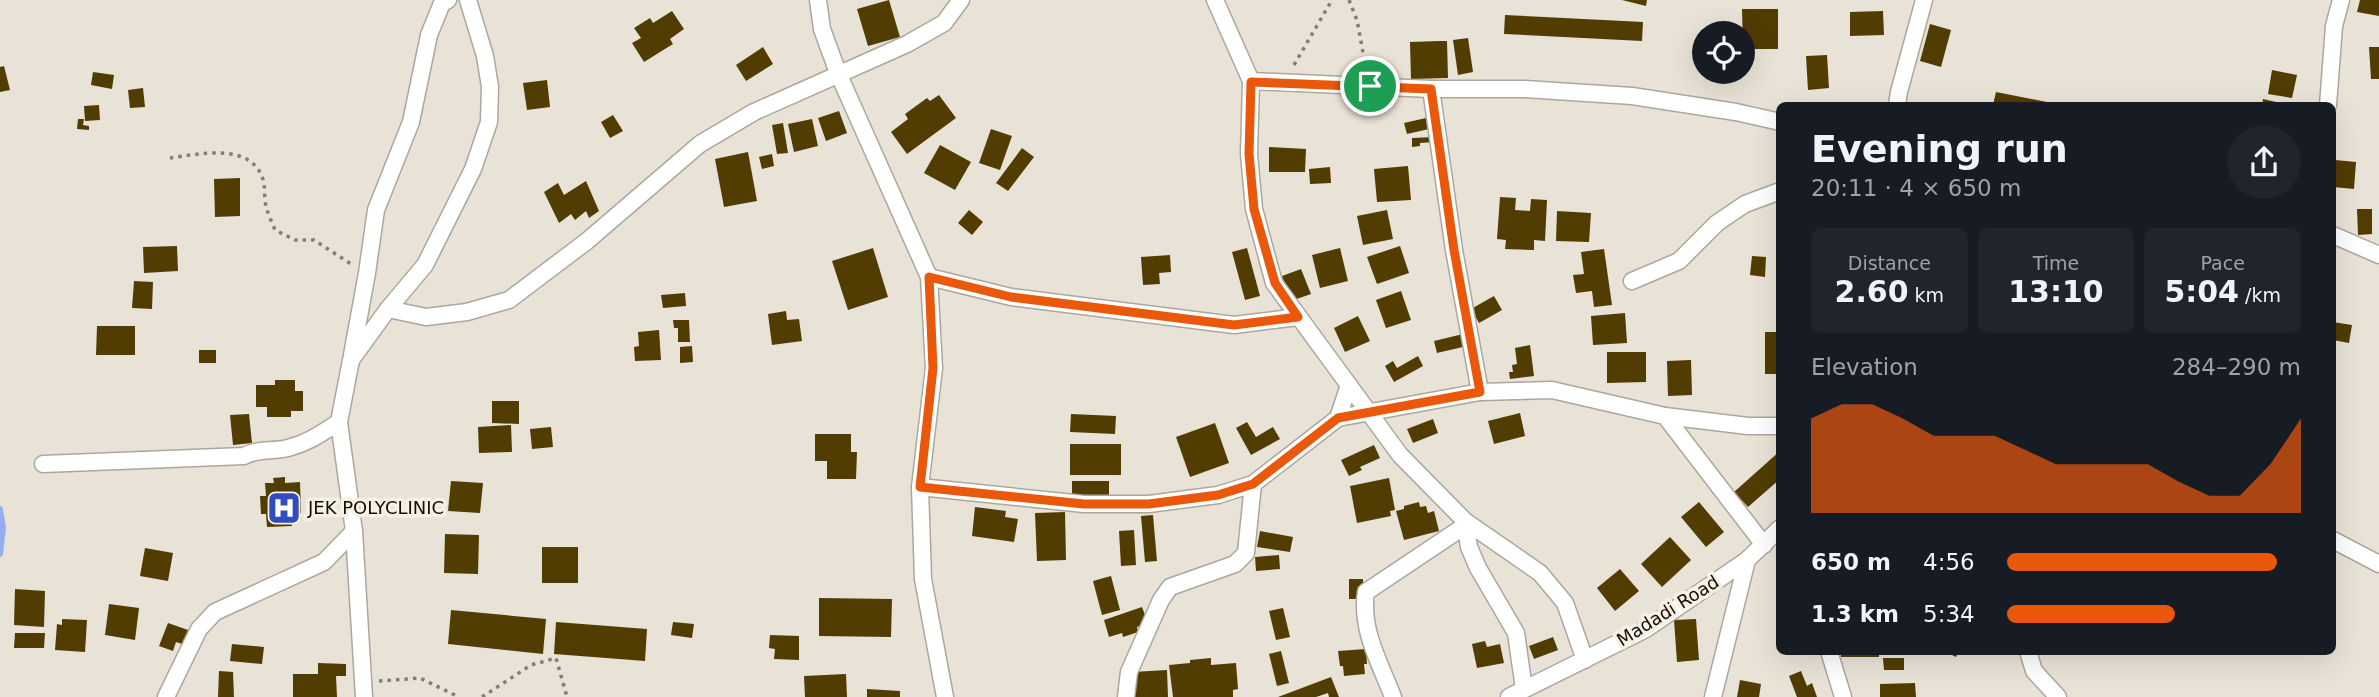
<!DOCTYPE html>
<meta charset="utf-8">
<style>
:root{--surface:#171b24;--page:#20242c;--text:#f1f3f6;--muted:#9ea1a6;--accent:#ea580c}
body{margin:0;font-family:"DejaVu Sans",sans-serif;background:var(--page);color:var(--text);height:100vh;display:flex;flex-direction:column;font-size:26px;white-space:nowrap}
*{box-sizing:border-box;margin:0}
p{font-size:23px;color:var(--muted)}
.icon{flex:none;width:38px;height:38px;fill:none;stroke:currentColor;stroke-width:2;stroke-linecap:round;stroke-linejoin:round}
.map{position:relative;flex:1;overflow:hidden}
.drawer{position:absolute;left:1776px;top:102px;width:560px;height:553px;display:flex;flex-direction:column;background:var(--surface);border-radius:10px;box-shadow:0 7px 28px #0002}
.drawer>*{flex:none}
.tools{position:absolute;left:1692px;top:21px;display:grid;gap:14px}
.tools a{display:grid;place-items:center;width:63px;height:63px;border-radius:50%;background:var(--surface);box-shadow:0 7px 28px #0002;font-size:35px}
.pin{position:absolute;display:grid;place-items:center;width:60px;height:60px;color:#fff;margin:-30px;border:4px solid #fff;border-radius:50%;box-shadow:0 2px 7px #0007}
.round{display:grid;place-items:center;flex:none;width:74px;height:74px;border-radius:37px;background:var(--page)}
.overview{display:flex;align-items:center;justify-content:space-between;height:119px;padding:0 35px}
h1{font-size:38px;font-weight:700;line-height:52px}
.stats{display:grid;grid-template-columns:repeat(3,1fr);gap:10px;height:119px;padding:7px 35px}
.stats div{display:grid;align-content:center;border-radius:10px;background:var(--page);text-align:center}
.stats b{font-size:30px;font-weight:700}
.stats small{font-size:19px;font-weight:400}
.stats p{font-size:19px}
.chart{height:196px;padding:14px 35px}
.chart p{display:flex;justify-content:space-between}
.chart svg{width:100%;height:126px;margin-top:7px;fill:var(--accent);opacity:.7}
ul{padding:0 35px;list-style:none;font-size:23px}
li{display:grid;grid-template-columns:112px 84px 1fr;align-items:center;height:52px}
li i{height:18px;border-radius:9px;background:var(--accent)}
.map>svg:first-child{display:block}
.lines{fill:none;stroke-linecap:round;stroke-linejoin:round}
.stream{stroke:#96aef0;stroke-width:6}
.building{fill:#513c02}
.minor-casing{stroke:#aca79c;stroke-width:19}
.path{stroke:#827e76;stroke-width:3.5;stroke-dasharray:3.5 5;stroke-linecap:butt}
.minor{stroke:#fff;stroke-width:16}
.route-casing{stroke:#fff;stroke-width:14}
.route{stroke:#ea580c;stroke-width:9}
.labels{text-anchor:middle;stroke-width:7;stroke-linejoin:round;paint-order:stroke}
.poi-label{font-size:18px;fill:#110f0b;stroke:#f6f1e4;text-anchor:start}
.street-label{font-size:18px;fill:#110f0b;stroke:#f6f1e4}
</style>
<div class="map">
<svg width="2379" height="697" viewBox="0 0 2379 697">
<rect width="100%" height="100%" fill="#e9e3d7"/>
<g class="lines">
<!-- stream -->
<polyline class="stream" points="0,509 3,528 0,554"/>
</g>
<!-- building -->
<g class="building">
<polygon points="889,0 900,37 868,46 857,9"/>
<polygon points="1622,0 1647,0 1646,6"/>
<polygon points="2360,0 2379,0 2379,16 2357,12"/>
<polygon points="1742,9 1778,9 1778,49 1743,49"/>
<polygon points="672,11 684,29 670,39 673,44 644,62 632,43 641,38 634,28 650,18 653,23"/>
<polygon points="1883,11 1884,35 1850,36 1850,12"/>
<polygon points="1505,15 1643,22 1642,41 1504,34"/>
<polygon points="1930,24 1951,30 1941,67 1920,61"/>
<polygon points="1468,38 1473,72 1458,75 1453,40"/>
<polygon points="1440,41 1447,41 1448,78 1411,79 1410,42"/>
<polygon points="763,47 773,64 746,81 736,65"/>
<polygon points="2369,47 2379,47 2379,79 2371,79"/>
<polygon points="1827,55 1829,88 1808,90 1806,56"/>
<polygon points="4,66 10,90 0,92 0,67"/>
<polygon points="2272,70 2297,75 2292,98 2268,94"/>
<polygon points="93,72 114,75 112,89 91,85"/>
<polygon points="547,80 550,107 527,110 523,83"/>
<polygon points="143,88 145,107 130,108 128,90"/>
<polygon points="1996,92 2057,104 2057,105 1993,105"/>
<polygon points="939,95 956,118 907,154 891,132 908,119 905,114 927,98 930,101"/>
<polygon points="2263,99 2285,104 2285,105 2262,105"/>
<polygon points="99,105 100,120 85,121 84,106"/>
<polygon points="839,111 847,133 826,141 818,118"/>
<polygon points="613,115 623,131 610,138 601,122"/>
<polygon points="1426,118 1429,129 1407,134 1404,123"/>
<polygon points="78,119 84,119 83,125 89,126 89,130 77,129"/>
<polygon points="812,119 818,146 794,152 788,124"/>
<polygon points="783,123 788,153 777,154 772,125"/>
<polygon points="991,129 1012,136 1000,170 979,163"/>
<polygon points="1434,137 1434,142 1420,143 1420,146 1412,147 1412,138"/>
<polygon points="940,145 971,162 955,190 924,173"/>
<polygon points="1269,147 1306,149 1305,172 1269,172"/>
<polygon points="1022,148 1034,157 1008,191 996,183"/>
<polygon points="748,152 757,201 724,207 715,159"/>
<polygon points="772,154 774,166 762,169 759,157"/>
<polygon points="2335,160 2356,162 2354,189 2333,187"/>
<polygon points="1408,166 1411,200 1377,202 1374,169"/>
<polygon points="1330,167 1331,183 1310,184 1309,169"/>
<polygon points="240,178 240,216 215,217 214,179"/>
<polygon points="586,181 599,211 589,218 586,211 575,220 571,214 559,223 544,192 558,183 564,195"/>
<polygon points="1500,197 1516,198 1515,210 1530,211 1531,199 1547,200 1545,241 1534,240 1534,250 1505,249 1506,240 1497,239"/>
<polygon points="2357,209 2372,209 2372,234 2358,235"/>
<polygon points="969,210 983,222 972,235 958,223"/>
<polygon points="1387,210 1393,239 1363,245 1357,216"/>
<polygon points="1557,211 1591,213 1589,242 1556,241"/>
<polygon points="177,246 178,271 144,273 143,247"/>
<polygon points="1400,246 1409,273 1377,284 1367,257"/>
<polygon points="873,248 888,297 848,310 832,261"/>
<polygon points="1247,248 1260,296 1245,300 1232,252"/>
<polygon points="1340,248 1348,281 1320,288 1312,255"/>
<polygon points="1604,249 1612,305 1594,307 1592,291 1576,293 1573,275 1584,274 1581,252"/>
<polygon points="1170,255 1171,272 1159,273 1160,284 1143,285 1141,257"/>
<polygon points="1752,256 1766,257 1765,277 1750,275"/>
<polygon points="1301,269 1311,294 1291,301 1282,276"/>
<polygon points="134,281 153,282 152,309 132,308"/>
<polygon points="1401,291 1411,320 1386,328 1376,300"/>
<polygon points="685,293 686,306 663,308 661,295"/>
<polygon points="1494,296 1502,310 1479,323 1471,309"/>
<polygon points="786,311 787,320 799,319 802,341 772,345 768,314"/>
<polygon points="1625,313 1627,343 1593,345 1591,316"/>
<polygon points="1358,316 1370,341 1345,352 1334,328"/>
<polygon points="673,320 689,320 690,342 678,342 678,328 674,328"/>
<polygon points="2333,322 2352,325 2349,343 2333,340"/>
<polygon points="97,326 135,326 135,355 96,355"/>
<polygon points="659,330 661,360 635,361 634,347 639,346 638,332"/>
<rect x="1765" y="332" width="15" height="42"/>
<polygon points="1463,334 1467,346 1437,353 1434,341"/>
<polygon points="1530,345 1534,376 1510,379 1509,372 1513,372 1512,365 1517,364 1515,348"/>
<polygon points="692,346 693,362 680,363 680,347"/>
<rect x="199" y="350" width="17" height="13"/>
<polygon points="1607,352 1646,352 1646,382 1607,383"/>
<polygon points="1418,356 1423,366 1394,382 1385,366 1393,361 1397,368"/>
<polygon points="1691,360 1692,395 1668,396 1667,361"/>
<polygon points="275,380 295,380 295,391 303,391 303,411 291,411 291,417 267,417 267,407 256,407 256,385 275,385"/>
<polygon points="492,401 519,401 519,424 492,423"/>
<polygon points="1520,413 1525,436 1494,444 1488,421"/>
<polygon points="249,414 252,443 233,445 230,415"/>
<polygon points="1071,414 1116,416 1115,434 1070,432"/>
<polygon points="1433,419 1438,433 1413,443 1407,429"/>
<polygon points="1247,422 1256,437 1273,427 1280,439 1251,455 1236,428"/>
<polygon points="1215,423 1229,463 1190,477 1176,437"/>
<polygon points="511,425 512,452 479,453 478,427"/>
<polygon points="551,427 553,447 532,449 530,429"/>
<polygon points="815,434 851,434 851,452 857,452 856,479 827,479 827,461 815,461"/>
<rect x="1070" y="444" width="51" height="31"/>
<polygon points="1374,445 1380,458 1360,467 1362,470 1349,476 1341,460"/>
<polygon points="1780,451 1780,479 1748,507 1734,492"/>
<polygon points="285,477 285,483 300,482 301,513 291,514 292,526 267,527 266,514 261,514 260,496 266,496 265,483 274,483 273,478"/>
<polygon points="1389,478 1395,510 1390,511 1391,516 1357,523 1350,486"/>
<polygon points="451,481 483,483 480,513 448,511"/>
<rect x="1072" y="481" width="37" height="18"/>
<polygon points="1419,502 1420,507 1426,506 1428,513 1434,511 1439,531 1404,540 1396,511 1404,509 1404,506"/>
<polygon points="1699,502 1724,532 1706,547 1681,517"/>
<polygon points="975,507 1006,511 1005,517 1018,519 1014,542 972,536"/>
<polygon points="1065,512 1066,560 1037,561 1035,513"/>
<polygon points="1153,515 1157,561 1145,562 1141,516"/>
<polygon points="1134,530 1136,565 1121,566 1119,531"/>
<polygon points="1260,531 1293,537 1290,552 1257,547"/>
<polygon points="445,534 479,535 478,574 444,573"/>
<polygon points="1670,537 1691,560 1662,587 1641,564"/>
<rect x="542" y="547" width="36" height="36"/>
<polygon points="145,548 173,553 168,581 140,576"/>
<polygon points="1279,555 1280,569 1256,571 1255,557"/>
<polygon points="1620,569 1639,591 1615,611 1597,588"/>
<polygon points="1111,576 1120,610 1102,615 1093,581"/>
<rect x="1349" y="579" width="14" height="20"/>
<polygon points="15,589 45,591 44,627 14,625"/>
<polygon points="819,598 892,599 891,637 819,636"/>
<polygon points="109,604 139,608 135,640 105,635"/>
<polygon points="1142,607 1148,623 1137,627 1138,632 1123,637 1122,633 1109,637 1104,620"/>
<polygon points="1283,608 1290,637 1276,640 1269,611"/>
<polygon points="451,610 546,619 543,654 448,644"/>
<polygon points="62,619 87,620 85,652 55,650 57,624 62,625"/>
<polygon points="1696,619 1699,660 1677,662 1674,620"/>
<polygon points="556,622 647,629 645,661 554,654"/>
<polygon points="673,622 694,624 692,638 671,635"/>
<polygon points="168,623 191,631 185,645 176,642 173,651 159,646"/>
<polygon points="15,633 45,633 44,648 14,648"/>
<polygon points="770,635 799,636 799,660 774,659 775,649 769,648"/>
<polygon points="1553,637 1558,650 1534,659 1529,646"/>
<polygon points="1485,641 1487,647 1500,644 1504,663 1477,668 1472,644"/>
<polygon points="232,644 264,647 262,664 230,661"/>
<polygon points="1366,649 1367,664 1364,664 1365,674 1344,676 1343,666 1340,666 1338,651"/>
<polygon points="1281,651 1289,683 1277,686 1269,654"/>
<rect x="1841" y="651" width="38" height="6"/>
<polygon points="1944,651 1959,651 1956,657"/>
<polygon points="1211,658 1211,665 1236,663 1238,689 1233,690 1233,697 1173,697 1169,665 1190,663 1190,660"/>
<polygon points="1883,658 1904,658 1904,670 1884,670"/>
<polygon points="318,663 346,664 346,676 336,676 337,697 293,697 293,674 318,674"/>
<polygon points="1167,670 1168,697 1134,697 1133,672"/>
<polygon points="219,671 233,672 234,697 218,697"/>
<polygon points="1801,671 1807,686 1812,683 1817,697 1797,697 1789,676"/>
<polygon points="846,674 847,697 805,697 804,676"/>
<polygon points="1331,677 1339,697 1329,697 1328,693 1316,697 1278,697"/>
<polygon points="1740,680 1761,684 1759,697 1737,697"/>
<polygon points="1915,683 1916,697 1880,697 1880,684"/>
<polygon points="867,689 900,691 900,697 867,697"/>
</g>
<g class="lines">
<defs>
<g id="minor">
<polyline points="818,0 822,29 838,73 929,277 934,368 920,487 923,579 945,697"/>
<polyline points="1215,0 1251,81 1249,154 1254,209 1274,283 1400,455 1465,521 1540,573 1565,603 1585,660"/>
<polyline points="1251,81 1431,89 1525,89 1632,96 1736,112 1780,122"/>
<polyline points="1431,89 1454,250 1480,392"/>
<polyline points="1897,105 1899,92 1924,0"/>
<polyline points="2328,105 2334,26 2341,0"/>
<polyline points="2333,235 2379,255"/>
<polyline points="929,277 1011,297 1234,325 1298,317"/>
<polyline points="1632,281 1679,261 1717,223 1745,204 1780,191"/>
<polyline points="388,309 426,317 467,312 509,300 587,241 700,144 754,112 907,44 944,23 961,0"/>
<polyline points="352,355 367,273 376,210 411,122 429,35 442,3 448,0"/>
<polyline points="1665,416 1764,545"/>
<polyline points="1338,418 1349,385"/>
<path d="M43,464l201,-8c15,-8 28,-4 44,-8 20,-5 34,-15 51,-26"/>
<polyline points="920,487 1084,504 1149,504 1218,495 1253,484 1338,418 1480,392 1552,390 1665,416 1748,426 1780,426"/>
<polyline points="1465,521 1469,547 1478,568 1516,633 1524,689"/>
<polyline points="2333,540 2379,564"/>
<polyline points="1829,651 1843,697"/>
<polyline points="2028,651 2034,671 2058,697"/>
<polyline points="166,697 199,629 215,612 324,562 354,531"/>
<polyline points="364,697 354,531 339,422 351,360 388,309 425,265 473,169 489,122 490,87 485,56 468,0"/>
<polyline points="1126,697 1129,672 1161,600 1170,587 1235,564 1246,553 1253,484"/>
<path d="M1393,697c-13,-34 -33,-68 -27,-105l100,-67"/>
<polyline points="1509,697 1646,629 1747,560 1780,528"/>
<polyline points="1713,697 1747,560"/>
</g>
</defs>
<!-- minor casing -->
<use href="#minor" class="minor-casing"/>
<!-- path -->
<g class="path">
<polyline points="1349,0 1357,20 1366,69"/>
<polyline points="1294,65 1332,0"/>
<path d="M170,158c30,-4 84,-17 94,25 1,8 0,18 3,27 2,6 5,13 8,20l20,10h19l37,24"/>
<polyline points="379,681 420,678 459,697"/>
<polyline points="482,697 531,665 556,658 567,697"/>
</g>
<!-- minor -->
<use href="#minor" class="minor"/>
</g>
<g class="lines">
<defs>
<polygon id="route" points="1251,82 1431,89 1454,250 1480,392 1338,418 1253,484 1218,495 1149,504 1084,504 920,487 933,368 929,277 1011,297 1234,325 1298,317 1275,283 1254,209 1249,154"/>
</defs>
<!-- route casing -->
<use href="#route" class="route-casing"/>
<!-- route -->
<use href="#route" class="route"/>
</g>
<!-- icons -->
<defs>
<symbol id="hospital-square" viewBox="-11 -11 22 22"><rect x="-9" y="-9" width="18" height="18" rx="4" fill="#324dbe" stroke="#f6f1e4"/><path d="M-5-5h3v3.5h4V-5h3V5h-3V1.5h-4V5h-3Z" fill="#fff"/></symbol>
</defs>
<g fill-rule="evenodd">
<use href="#hospital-square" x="265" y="489" width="38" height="38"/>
</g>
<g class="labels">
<!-- poi labels -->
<g class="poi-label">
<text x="308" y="514">JEK POLYCLINIC</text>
</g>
<!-- street labels -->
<g class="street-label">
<text transform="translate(1668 611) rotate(-32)" y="6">Madadi Road</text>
</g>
</g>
</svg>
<div class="tools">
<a><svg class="icon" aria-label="locate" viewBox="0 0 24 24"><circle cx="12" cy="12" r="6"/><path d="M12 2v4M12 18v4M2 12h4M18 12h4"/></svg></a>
</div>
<div class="pin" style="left:1370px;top:86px;background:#1e9e55"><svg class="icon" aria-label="arrive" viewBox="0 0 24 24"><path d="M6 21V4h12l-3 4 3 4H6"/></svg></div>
<section class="drawer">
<div class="overview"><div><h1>Evening run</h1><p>20:11 · 4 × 650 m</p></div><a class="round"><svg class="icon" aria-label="share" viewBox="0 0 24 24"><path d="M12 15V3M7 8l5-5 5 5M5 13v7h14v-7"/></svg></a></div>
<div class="stats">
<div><p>Distance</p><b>2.60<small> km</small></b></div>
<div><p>Time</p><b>13:10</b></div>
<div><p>Pace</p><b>5:04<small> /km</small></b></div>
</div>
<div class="chart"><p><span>Elevation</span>284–290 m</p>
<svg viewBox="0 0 160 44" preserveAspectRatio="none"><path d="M0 44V11L10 6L20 6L30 11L40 17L50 17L60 17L70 22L80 27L90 27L100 27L110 27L120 33L130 38L140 38L150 27L160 11V44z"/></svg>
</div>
<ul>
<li><b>650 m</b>4:56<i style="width:92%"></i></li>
<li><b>1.3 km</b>5:34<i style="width:57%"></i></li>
</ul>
</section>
</div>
